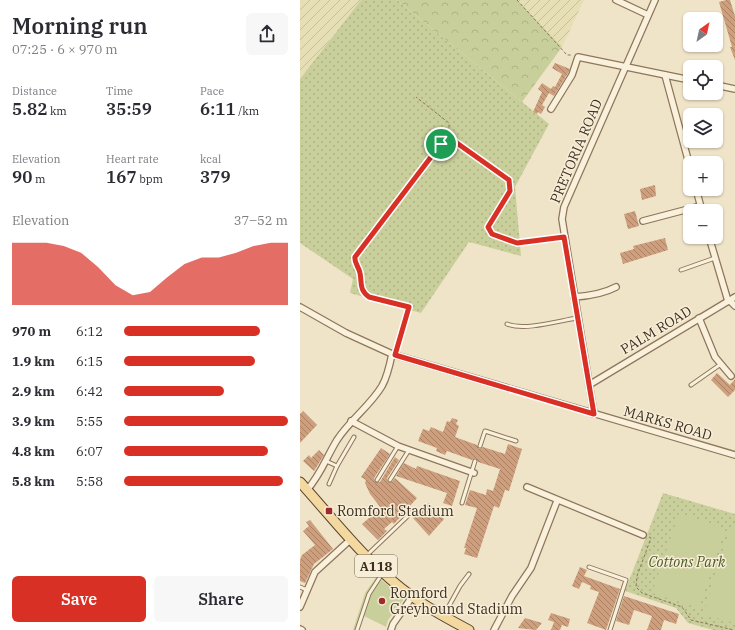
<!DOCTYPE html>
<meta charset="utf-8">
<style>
:root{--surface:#fff;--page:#f7f7f7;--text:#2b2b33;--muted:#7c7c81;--accent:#d93025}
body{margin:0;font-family:"IBM Plex Serif",serif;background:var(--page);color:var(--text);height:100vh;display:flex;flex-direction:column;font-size:15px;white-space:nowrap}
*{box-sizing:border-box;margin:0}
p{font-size:13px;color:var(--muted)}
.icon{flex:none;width:22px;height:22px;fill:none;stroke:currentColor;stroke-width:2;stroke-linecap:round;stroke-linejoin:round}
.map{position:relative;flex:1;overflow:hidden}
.details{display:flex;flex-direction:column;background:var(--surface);width:300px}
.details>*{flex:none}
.needle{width:26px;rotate:33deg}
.controls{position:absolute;left:383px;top:12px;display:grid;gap:8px}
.controls a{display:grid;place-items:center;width:40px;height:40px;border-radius:6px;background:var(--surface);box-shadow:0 1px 3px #0004;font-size:20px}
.pin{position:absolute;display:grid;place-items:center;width:34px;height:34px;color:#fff;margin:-17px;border:2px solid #fff;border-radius:50%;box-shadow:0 1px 4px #0007}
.round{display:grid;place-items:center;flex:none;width:42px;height:42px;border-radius:6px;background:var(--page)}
.headline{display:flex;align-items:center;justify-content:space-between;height:68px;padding:0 12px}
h1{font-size:22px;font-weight:600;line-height:30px}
.figures{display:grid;grid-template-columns:repeat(3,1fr);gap:6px;height:68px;padding:4px 12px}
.figures div{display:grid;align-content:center}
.figures b{font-size:17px;font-weight:600}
.figures small{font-size:11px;font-weight:400}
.figures p{font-size:11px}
.chart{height:112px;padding:8px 12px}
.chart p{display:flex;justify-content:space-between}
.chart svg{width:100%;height:72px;margin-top:4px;fill:var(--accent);opacity:.7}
.button{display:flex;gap:8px;margin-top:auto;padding:8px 12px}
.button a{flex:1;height:46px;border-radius:6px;background:var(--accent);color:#fff;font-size:16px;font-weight:600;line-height:46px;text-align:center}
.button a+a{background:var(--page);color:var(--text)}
ul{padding:0 12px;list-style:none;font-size:13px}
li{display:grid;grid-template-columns:64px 48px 1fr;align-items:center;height:30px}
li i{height:10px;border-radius:5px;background:var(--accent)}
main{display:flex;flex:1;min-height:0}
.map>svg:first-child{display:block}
.farmland{fill:url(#farmland-furrows)}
.green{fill:url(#green-dots)}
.forest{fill:url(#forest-crowns)}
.pitch{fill:#c9cf9b}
.building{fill:url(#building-back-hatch)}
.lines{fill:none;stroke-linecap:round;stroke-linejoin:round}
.lane-casing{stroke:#8d765c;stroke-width:5}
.street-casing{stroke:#8d765c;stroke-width:8}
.primary-casing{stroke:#5b4430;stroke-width:11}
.path{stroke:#8d765c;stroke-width:1;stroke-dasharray:3 2;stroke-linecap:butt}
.lane{stroke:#faf1dc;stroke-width:3}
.street{stroke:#faf1dc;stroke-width:5.5}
.primary{stroke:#f3d9a0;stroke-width:9}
.route-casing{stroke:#fff;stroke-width:8}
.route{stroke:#d93025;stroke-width:5}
.poi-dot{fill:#9e2a2b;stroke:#f7eed8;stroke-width:1.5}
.labels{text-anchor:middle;stroke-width:3;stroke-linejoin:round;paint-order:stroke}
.shield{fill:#f7eed8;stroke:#756857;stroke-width:1}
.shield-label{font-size:13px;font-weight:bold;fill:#3d2e20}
.street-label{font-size:14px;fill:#3d2e20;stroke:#f7eed8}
.poi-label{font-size:14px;fill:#3d2e20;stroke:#f7eed8;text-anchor:start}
.park-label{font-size:14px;font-style:italic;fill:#4d5a26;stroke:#f7eed8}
</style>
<main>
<section class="details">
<div class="headline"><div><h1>Morning run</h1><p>07:25 · 6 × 970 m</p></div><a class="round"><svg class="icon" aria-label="share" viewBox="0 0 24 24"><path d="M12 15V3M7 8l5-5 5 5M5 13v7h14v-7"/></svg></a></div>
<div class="figures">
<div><p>Distance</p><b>5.82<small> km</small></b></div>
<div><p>Time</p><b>35:59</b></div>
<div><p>Pace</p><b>6:11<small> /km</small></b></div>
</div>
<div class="figures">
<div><p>Elevation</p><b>90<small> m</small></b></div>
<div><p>Heart rate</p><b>167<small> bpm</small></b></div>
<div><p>kcal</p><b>379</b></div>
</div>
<div class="chart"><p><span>Elevation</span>37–52 m</p>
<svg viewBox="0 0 160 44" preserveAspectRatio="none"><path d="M0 44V6L10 6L20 6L30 8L40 12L50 21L60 32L70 38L80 36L90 27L100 19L110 15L120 15L130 12L140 8L150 6L160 6V44z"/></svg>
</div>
<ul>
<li><b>970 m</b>6:12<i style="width:83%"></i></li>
<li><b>1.9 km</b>6:15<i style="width:80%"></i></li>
<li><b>2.9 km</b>6:42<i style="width:61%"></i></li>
<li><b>3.9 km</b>5:55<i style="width:100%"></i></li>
<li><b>4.8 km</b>6:07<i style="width:88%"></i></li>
<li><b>5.8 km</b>5:58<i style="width:97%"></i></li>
</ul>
<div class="button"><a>Save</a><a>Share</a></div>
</section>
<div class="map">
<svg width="435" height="630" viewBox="0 0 435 630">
<defs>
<pattern id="farmland-furrows" width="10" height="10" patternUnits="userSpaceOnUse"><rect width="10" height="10" fill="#e6deb5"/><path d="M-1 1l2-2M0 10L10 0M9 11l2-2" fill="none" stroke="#c6bf9b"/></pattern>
<pattern id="green-dots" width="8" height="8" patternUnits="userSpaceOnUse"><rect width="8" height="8" fill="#c9cf9b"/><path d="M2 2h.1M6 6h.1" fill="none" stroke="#aeb285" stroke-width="1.8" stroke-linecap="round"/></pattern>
<pattern id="forest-crowns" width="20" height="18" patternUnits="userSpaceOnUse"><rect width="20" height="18" fill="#c9cf9b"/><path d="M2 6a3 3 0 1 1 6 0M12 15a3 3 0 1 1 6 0" fill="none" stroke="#aeb285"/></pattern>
<pattern id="building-back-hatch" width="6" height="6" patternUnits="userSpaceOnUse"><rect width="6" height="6" fill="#cf9f7d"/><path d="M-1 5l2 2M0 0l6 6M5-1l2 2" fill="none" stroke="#a98266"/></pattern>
</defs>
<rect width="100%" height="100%" fill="#f0e4c8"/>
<!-- farmland -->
<g class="farmland">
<polygon points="0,0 61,0 0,79"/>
<polygon points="217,0 284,0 262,47"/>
</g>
<!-- green -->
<g class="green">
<polygon points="61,0 97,0 249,124 215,187 221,256 169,242 121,313 50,293 53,279 0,243 0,79"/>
<polygon points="363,493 435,514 435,630 413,630 388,623 376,608 325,591"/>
</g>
<!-- forest -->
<polygon class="forest" points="97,0 217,0 262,47 222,102"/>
<!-- pitch -->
<g class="pitch">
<polygon points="379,513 425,529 399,608 352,593"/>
<polygon points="430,528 435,529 435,623 403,614"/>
<polygon points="77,576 104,599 88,620 86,627 64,616 59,630 53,630 65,593"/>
</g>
<!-- building -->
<g class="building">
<polygon points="426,0 430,0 435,16 435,60 430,47 432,47 419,2"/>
<polygon points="255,63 270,69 268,73 254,96 249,93 242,105 245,107 241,114 238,112 237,114 233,112 242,92 238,89 242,83 251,89 253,86 255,87 262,74 252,68"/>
<polygon points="355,185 356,196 342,200 340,189"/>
<polygon points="335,211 339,226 328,229 324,214"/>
<polygon points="365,238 368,250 323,264 320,253 334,249 333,246"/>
<polygon points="417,373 430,385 435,379 435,390 428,397 411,380"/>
<polygon points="3,411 17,425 0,443 0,414"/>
<polygon points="152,418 158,420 156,424 159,426 155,437 177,445 179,449 183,447 205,454 208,444 222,449 209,491 205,490 199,508 194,506 177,558 164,554 166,548 164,548 177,508 165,505 170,490 186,495 187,489 193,491 200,469 178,462 176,458 172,460 147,451 145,455 136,451 137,448 118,441 123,429 129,431 131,427 143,432 147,421 150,422"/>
<polygon points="81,448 90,454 74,478 75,482 80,482 95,457 99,460 87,478 88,482 92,482 95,478 117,498 94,524 92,522 84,529 87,531 78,540 62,524 81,508 70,494 65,483 66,480 61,477"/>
<polygon points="19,450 24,455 14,471 3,461 9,455 11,458"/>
<polygon points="104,463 116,469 117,466 160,481 152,506 143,503 147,493 96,476"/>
<polygon points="129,503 144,519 129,536 113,518"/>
<polygon points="10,520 33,549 14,564 5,583 0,581 0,560 2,555 15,545 3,531 9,526 6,522"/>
<polygon points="280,567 287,570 284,576 320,589 306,630 287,623 299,592 290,589 291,586 282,582 279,589 272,586"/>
<polygon points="324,596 379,614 376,624 364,620 361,630 347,630 352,616 334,610 329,625 316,621"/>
<polygon points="251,613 270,619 268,627 262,625 260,630 251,630 254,622 248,620"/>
<polygon points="225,618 242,623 236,630 218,628"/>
</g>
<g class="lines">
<defs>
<g id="lane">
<polyline points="381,270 415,258"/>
<path d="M207,324c18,7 51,-3 70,-6"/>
<polyline points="391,385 421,364"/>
<polyline points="180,446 185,431 216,441"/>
<polyline points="26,461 37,466 29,484"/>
<polyline points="37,466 54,437"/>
<polyline points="77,480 98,446"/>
<polyline points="90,480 109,450"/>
<polyline points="162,503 175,461"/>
<polyline points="67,555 112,512"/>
<polyline points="289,567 326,580 310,630"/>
<polyline points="0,587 7,590"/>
<polyline points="144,615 160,586 169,574"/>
<polyline points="57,630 69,594 82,574"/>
</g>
<g id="street">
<polyline points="316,0 348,15"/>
<polyline points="365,75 390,167"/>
<polyline points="416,85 435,89"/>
<polyline points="251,109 272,75 278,57 390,80"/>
<polyline points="396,189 402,211"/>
<polyline points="343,221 400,206"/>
<polyline points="409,237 428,301"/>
<path d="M274,297c15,-1 29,-3 42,-10"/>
<polyline points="429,300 435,306"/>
<polyline points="0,307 46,333 92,354 435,455"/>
<polyline points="399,318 415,357 431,376"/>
<polyline points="289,385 435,297"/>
<polyline points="294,414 262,219 264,207 355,0"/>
<polyline points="51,421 98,446 174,473"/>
<polyline points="227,487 343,535"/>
<path d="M7,490c14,-16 19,-32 30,-50 13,-20 33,-34 45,-54 5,-9 8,-22 10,-32"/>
<polyline points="0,607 15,572 50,540"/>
<polyline points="0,629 2,630"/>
<polyline points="91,630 93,624 112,597"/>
<polyline points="194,630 212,596 231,568 257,501"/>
</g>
<path id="primary" d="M0,482c36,40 69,84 113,115 18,13 37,23 56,33"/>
</defs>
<!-- lane casing -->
<use href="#lane" class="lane-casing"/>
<!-- street casing -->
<use href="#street" class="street-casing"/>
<!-- primary casing -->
<use href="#primary" class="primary-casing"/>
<!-- path -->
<g class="path">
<polyline points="217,0 267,55 271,55"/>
<polyline points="148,136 209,180 211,191 190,224 189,232 217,243 259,238"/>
<path d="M97,349l12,-42 -40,-10c-10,-7 -7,-13 -9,-23 -1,-5 -4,-9 -6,-12l5,-12 90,-118v-9l-33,-26"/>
<polyline points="349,537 351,538 337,576 336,587 342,593 382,607 391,620 434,630"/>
</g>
<!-- lane -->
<use href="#lane" class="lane"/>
<!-- street -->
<use href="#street" class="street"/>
<!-- primary -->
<use href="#primary" class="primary"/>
</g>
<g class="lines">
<defs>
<path id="route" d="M147,136l62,44 1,11 -22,36 4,7 25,9 47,-6 30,177 -199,-59 14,-48 -40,-10c-10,-7 -7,-14 -9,-24 -1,-6 -6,-10 -5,-16z"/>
</defs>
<!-- route casing -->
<use href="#route" class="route-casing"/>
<!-- route -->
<use href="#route" class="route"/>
</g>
<!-- markers -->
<g class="poi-dot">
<rect x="25" y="507" width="8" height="8" rx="2"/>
<circle cx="82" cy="601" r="4"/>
</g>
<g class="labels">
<!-- shield labels -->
<rect class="shield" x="55" y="555" width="42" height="22" rx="3"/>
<g class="shield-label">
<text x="76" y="571">A118</text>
</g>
<!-- street labels -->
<g class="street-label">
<text transform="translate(276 151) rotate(-67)" y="5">PRETORIA ROAD</text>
<text transform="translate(356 330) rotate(-31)" y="5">PALM ROAD</text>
<text transform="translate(368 423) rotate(16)" y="5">MARKS ROAD</text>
</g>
<!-- poi labels -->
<g class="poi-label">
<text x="37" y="516">Romford Stadium</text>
<text x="90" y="598">Romford<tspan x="90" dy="16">Greyhound Stadium</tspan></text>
</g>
<!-- park labels -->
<g class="park-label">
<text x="387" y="567">Cottons Park</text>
</g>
</g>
</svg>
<div class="controls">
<a><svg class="needle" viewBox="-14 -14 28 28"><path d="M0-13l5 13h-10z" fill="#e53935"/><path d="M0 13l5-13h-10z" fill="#7c7c81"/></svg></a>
<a><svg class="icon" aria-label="locate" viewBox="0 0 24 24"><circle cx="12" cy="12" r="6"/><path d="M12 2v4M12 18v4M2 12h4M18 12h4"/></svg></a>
<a><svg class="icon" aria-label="layers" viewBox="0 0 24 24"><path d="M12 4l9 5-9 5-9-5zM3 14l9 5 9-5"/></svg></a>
<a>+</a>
<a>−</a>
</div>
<div class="pin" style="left:141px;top:144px;background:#1e9e55"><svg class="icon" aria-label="arrive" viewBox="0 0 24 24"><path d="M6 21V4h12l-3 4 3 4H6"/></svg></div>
</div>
</main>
